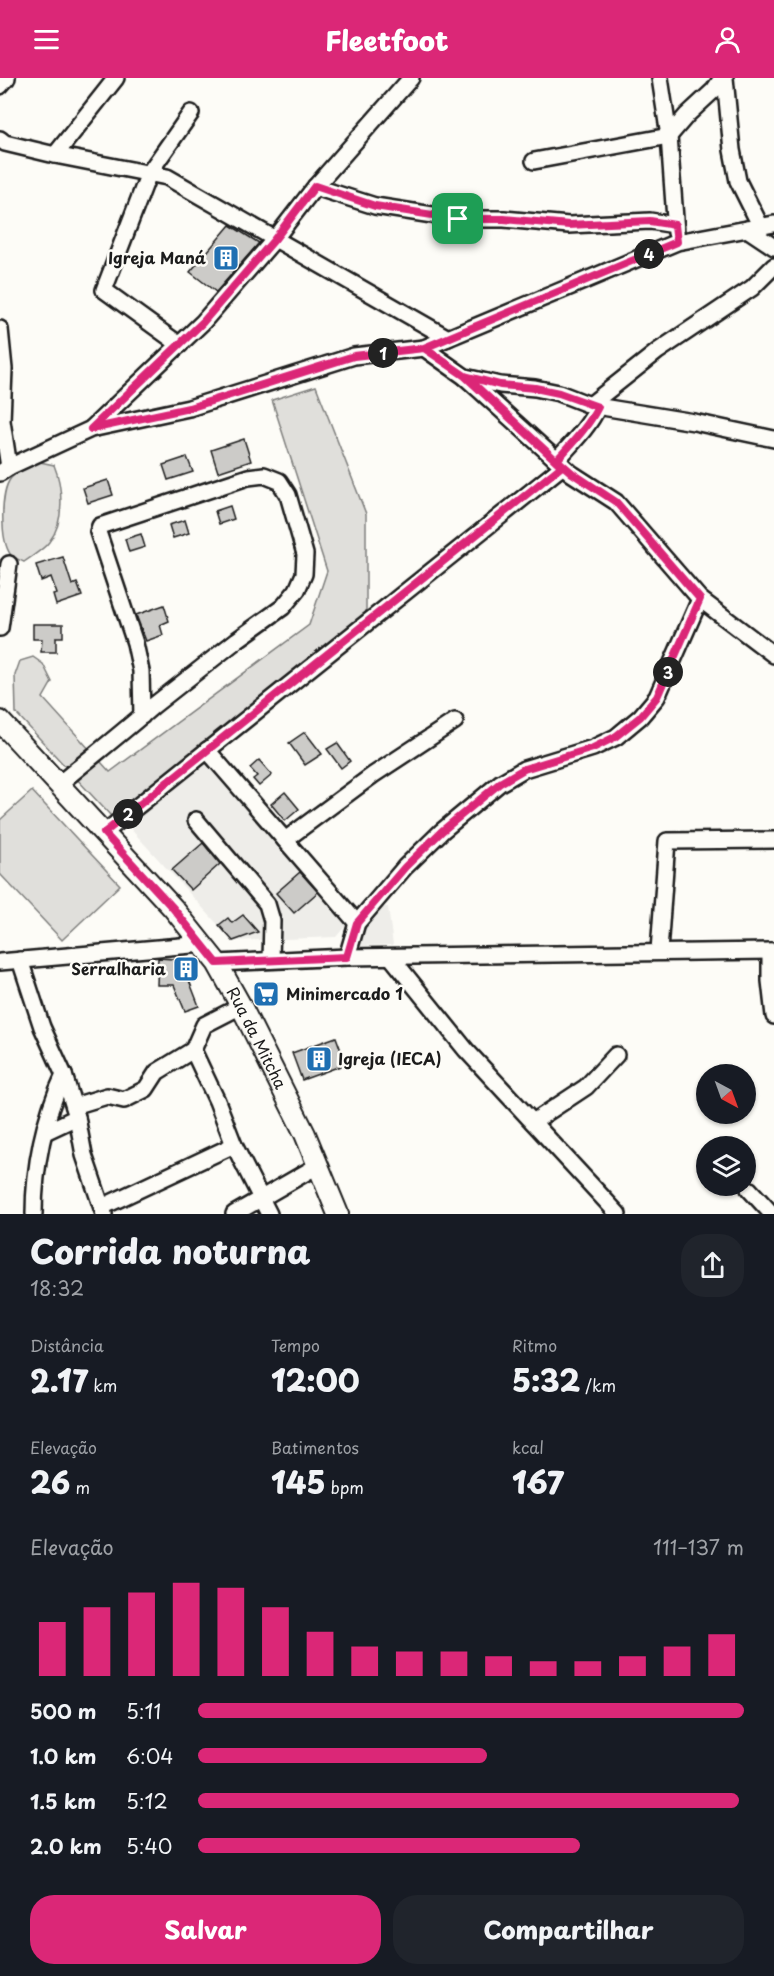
<!DOCTYPE html>
<html lang="pt">
<meta charset="utf-8">
<style>
:root{--surface:#171b24;--page:#20242c;--text:#f1f3f6;--muted:#9ea1a6;--accent:#db2777}
body{margin:0;font-family:"Playpen Sans",sans-serif;background:var(--page);color:var(--text);height:100vh;display:flex;flex-direction:column;font-size:22px;white-space:nowrap}
*{box-sizing:border-box;margin:0}
p{font-size:20px;color:var(--muted)}
.icon{flex:none;width:33px;height:33px;fill:none;stroke:currentColor;stroke-width:2;stroke-linecap:round;stroke-linejoin:round}
.map{position:relative;height:1136px;overflow:hidden}
.side{display:flex;flex-direction:column;background:var(--surface);flex:1}
.side>*{flex:none}
.needle{width:39px;rotate:139deg}
.controls{position:absolute;left:696px;top:986px;display:grid;gap:12px}
.controls a{display:grid;place-items:center;width:60px;height:60px;border-radius:50%;background:var(--surface);box-shadow:0 2px 4px #0004;font-size:30px}
.pin{position:absolute;display:grid;place-items:center;width:51px;height:51px;color:#fff;margin:-26px;border-radius:12px;box-shadow:0 3px 9px #0006}
.km{position:absolute;width:30px;height:30px;margin:-15px;border-radius:50%;background:#222;color:#fff;font-size:16px;line-height:30px;text-align:center}
.round{display:grid;place-items:center;flex:none;width:63px;height:63px;border-radius:24px;background:var(--page)}
.head{display:flex;align-items:center;justify-content:space-between;height:102px;padding:0 30px}
h1{font-size:33px;font-weight:800;line-height:45px}
.stats{display:grid;grid-template-columns:repeat(3,1fr);gap:9px;height:102px;padding:6px 30px}
.stats div{display:grid;align-content:center}
.stats b{font-size:30px;font-weight:800}
.stats small{font-size:16px;font-weight:400}
.stats p{font-size:16px}
.chart{height:168px;padding:12px 30px}
.chart p{display:flex;justify-content:space-between}
.chart svg{width:100%;height:108px;margin-top:6px;stroke:var(--accent);stroke-width:6}
.action{display:flex;gap:12px;margin-top:auto;padding:12px 30px}
.action a{flex:1;height:69px;border-radius:24px;background:var(--accent);color:#fff;font-size:24px;font-weight:800;line-height:69px;text-align:center}
.action a+a{background:var(--page);color:var(--text)}
ul{padding:0 30px;list-style:none;font-size:20px}
li{display:grid;grid-template-columns:96px 72px 1fr;align-items:center;height:45px}
li i{height:15px;border-radius:8px;background:var(--accent)}
header{display:flex;justify-content:space-between;align-items:center;height:78px;padding:0 30px;background:var(--accent);color:#fff;font-size:27px;font-weight:800}
.map>svg:first-child{display:block}
.built{fill:#eeede9}
.green{fill:#e0dfdb;stroke:#7e7e7c;stroke-width:1.5}
.building{fill:#cccbc8;stroke:#1c1c1c;stroke-width:1.5}
.lines{fill:none;stroke-linecap:round;stroke-linejoin:round}
.minor-casing{stroke:#1c1c1c;stroke-width:20}
.major-casing{stroke:#1c1c1c;stroke-width:24}
.minor{stroke:#fdfcf7;stroke-width:15}
.major{stroke:#fdfcf7;stroke-width:20}
.route-casing{stroke:#fff;stroke-width:12}
.route{stroke:#db2777;stroke-width:8}
.labels{text-anchor:middle;stroke-width:5;stroke-linejoin:round;paint-order:stroke}
.poi-label{font-size:16px;font-weight:bold;fill:#1c1c1c;stroke:#fdfcf7;text-anchor:end}
.street-label{font-size:16px;fill:#1c1c1c;stroke:#fdfcf7}
</style>
<header><svg class="icon" aria-label="menu" viewBox="0 0 24 24"><path d="M4 6h16M4 12h16M4 18h16"/></svg>Fleetfoot<svg class="icon" aria-label="person" viewBox="0 0 24 24"><circle cx="12" cy="8" r="4"/><path d="M4 21q1-7 8-7t8 7"/></svg></header>
<div class="map">
<svg width="774" height="1136" viewBox="0 0 774 1136">
<rect width="100%" height="100%" fill="#fdfcf7"/>
<filter id="ink" filterUnits="userSpaceOnUse"><feTurbulence type="fractalNoise" baseFrequency=".0167" numOctaves="2"/><feDisplacementMap in="SourceGraphic" scale="12" xChannelSelector="R" yChannelSelector="G"/><feConvolveMatrix kernelMatrix="1 2 1 2 8 2 1 2 1" color-interpolation-filters="sRGB"/></filter>
<g filter="url(#ink)">
<!-- built -->
<g class="built">
<polygon points="206,683 347,846 336,859 233,863 127,747"/>
<polygon points="388,829 393,867 354,868 369,831"/>
</g>
<!-- green -->
<g class="green">
<polygon points="316,308 366,436 366,537 111,738 16,635 15,597 20,583 33,579 43,586 52,604 43,620 110,694 309,547 327,493 272,322"/>
<path d="M40,384l14,3c9,22 11,57 -5,77 -6,8 -17,14 -25,20 -4,-2 -10,-4 -13,-7 -11,-14 -11,-64 0,-77 8,-8 19,-12 29,-16z"/>
<polygon points="32,713 120,807 62,862 0,796 0,742"/>
</g>
<!-- building -->
<g class="building">
<polygon points="230,147 259,165 216,214 190,194"/>
<polygon points="244,361 251,383 218,394 211,372"/>
<polygon points="187,379 193,394 168,402 163,387"/>
<polygon points="108,402 113,417 88,425 83,410"/>
<polygon points="230,428 234,441 219,446 215,433"/>
<polygon points="185,442 189,455 173,460 169,447"/>
<polygon points="141,456 145,469 129,474 125,461"/>
<polygon points="63,479 72,507 77,505 82,518 56,527 53,517 57,516 51,499 41,503 36,487"/>
<polygon points="164,527 169,543 160,547 163,557 146,563 136,537"/>
<polygon points="33,546 63,546 63,559 56,559 56,574 41,574 42,561 33,561"/>
<polygon points="305,654 322,676 305,687 289,665"/>
<polygon points="337,665 350,683 341,690 327,671"/>
<polygon points="259,682 272,697 259,708 253,701 257,698 250,690"/>
<polygon points="285,714 299,731 285,743 271,726"/>
<polygon points="203,765 220,786 191,812 172,792"/>
<polygon points="300,794 318,814 294,835 276,815"/>
<polygon points="243,837 258,854 233,863 219,847 228,840 232,845"/>
<polygon points="158,880 174,881 174,884 191,883 191,897 187,897 199,928 185,933 174,907 157,907"/>
<polygon points="271,907 276,921 262,926 257,912"/>
<polygon points="336,959 346,986 302,1002 292,975"/>
</g>
<g class="lines">
<defs>
<g id="minor">
<polyline points="660,0 669,58 676,155"/>
<polyline points="725,0 732,72 738,103 761,149"/>
<polyline points="0,8 7,0"/>
<polyline points="0,61 5,65 55,77 167,99 448,260"/>
<polyline points="55,77 116,0"/>
<polyline points="534,83 669,58 687,37 714,12 722,0"/>
<polyline points="315,109 375,128 458,141 504,141 569,147 650,143 675,147"/>
<polyline points="747,151 774,169"/>
<polyline points="0,251 4,291 2,343 9,389"/>
<polyline points="180,267 104,212 149,95 191,35"/>
<polyline points="424,270 465,299 500,307 535,310 559,315 590,327 694,344 774,361"/>
<polyline points="465,299 571,395 616,424 700,521 774,577"/>
<polyline points="590,327 658,273 752,210 774,188"/>
<polyline points="92,350 203,244 274,162 315,109 411,0"/>
<path d="M557,382c15,-17 31,-32 41,-53"/>
<polyline points="0,395 9,389 91,351 189,330 354,278 424,270 677,164 774,146"/>
<polyline points="0,550 9,486"/>
<polyline points="207,672 357,845"/>
<path d="M59,706c31,-26 63,-51 94,-78l84,-66 46,-33 14,-17 7,-16 1,-20 -17,-59 -9,-14 -15,-6 -16,2 -148,49 -2,6 37,111 6,28 1,45"/>
<polyline points="196,742 267,826 272,843 271,882"/>
<polyline points="104,755 563,388"/>
<polyline points="285,762 373,697 455,643"/>
<polyline points="659,873 667,763 774,762"/>
<polyline points="770,873 770,903 774,938"/>
<polyline points="347,879 357,845 405,789 442,753 500,705 524,691 593,670 616,659 640,639 657,619 700,521"/>
<polyline points="391,879 466,972 618,1136"/>
<polyline points="20,882 42,949 64,997 77,1039 84,1077 104,1136"/>
<polyline points="0,884 203,866"/>
<polyline points="217,885 347,879 774,873"/>
<polyline points="193,972 217,1023 234,1067 269,1136"/>
<polyline points="74,1028 107,1018 124,1022 146,1011 157,994 193,972 204,947 241,928"/>
<polyline points="533,1044 586,1009 616,977"/>
<polyline points="45,1054 77,1039"/>
<polyline points="749,1111 772,1136"/>
<polyline points="102,1129 234,1067"/>
<path d="M34,1136c0,-47 10,-97 30,-139"/>
<polyline points="234,1136 319,1087"/>
</g>
<g id="major">
<path id="s1" d="M0,643l173,187 44,55 24,43 64,128 33,80"/>
</g>
</defs>
<!-- minor casing -->
<use href="#minor" class="minor-casing"/>
<!-- major casing -->
<use href="#major" class="major-casing"/>
<!-- minor -->
<use href="#minor" class="minor"/>
<!-- major -->
<use href="#major" class="major"/>
</g>
</g>
<g class="lines" filter="url(#ink)">
<defs>
<path id="route" d="M458,141l-83,-13 -60,-20 -41,54 -71,82 -112,107 98,-21 165,-52 70,-8 41,28 97,90 -458,367 69,75 44,55 130,-6 10,-34 48,-56 37,-36 58,-48 24,-14 69,-21 22,-11 25,-20 17,-20 43,-98 -84,-97 -44,-29 -15,-13c15,-17 31,-33 41,-53l-39,-14 -24,-5 -35,-3 -35,-9 -41,-28 253,-106 -2,-17 -25,-4 -81,4 -65,-6h-46"/>
</defs>
<!-- route casing -->
<use href="#route" class="route-casing"/>
<!-- route -->
<use href="#route" class="route"/>
</g>
<!-- icons -->
<defs>
<symbol id="building-square" viewBox="-11 -11 22 22"><rect x="-9" y="-9" width="18" height="18" rx="4" fill="#1f6fb2" stroke="#fdfcf7"/><path d="M-4-6H4V6H1V3H-1V6H-4ZM-2.5-4.3h1.7v1.8h-1.7ZM.8-4.3h1.7v1.8H.8ZM-2.5-1h1.7V.8h-1.7ZM.8-1h1.7V.8H.8Z" fill="#fff"/></symbol>
<symbol id="supermarket-square" viewBox="-11 -11 22 22"><rect x="-9" y="-9" width="18" height="18" rx="4" fill="#1f6fb2" stroke="#fdfcf7"/><path d="M-6-5.5h2.5l.6 2H6L4.5 2H-2.5L-4.4-4H-6ZM-1.5 3.2a1.3 1.3 0 1 0 .1 0ZM3 3.2a1.3 1.3 0 1 0 .1 0Z" fill="#fff"/></symbol>
</defs>
<g fill-rule="evenodd">
<use href="#building-square" x="211" y="165" width="30" height="30"/>
<use href="#building-square" x="171" y="876" width="30" height="30"/>
<use href="#supermarket-square" x="251" y="901" width="30" height="30"/>
<use href="#building-square" x="304" y="966" width="30" height="30"/>
</g>
<g class="labels">
<!-- poi labels -->
<g class="poi-label">
<text x="206" y="186">Igreja Maná</text>
<text x="166" y="897">Serralharia</text>
<text x="286" y="922" text-anchor="start">Minimercado 1</text>
<text x="338" y="987" text-anchor="start">Igreja (IECA)</text>
</g>
<!-- street labels -->
<g class="street-label">
<text dy="6" stroke="none"><textPath href="#s1" startOffset="410">Rua da Mitcha</textPath></text>
</g>
</g>
</svg>
<div class="controls">
<a><svg class="needle" viewBox="-14 -14 28 28"><path d="M0-13l5 13h-10z" fill="#e53935"/><path d="M0 13l5-13h-10z" fill="#9ea1a6"/></svg></a>
<a><svg class="icon" aria-label="layers" viewBox="0 0 24 24"><path d="M12 4l9 5-9 5-9-5zM3 14l9 5 9-5"/></svg></a>
</div>
<div class="pin" style="left:458px;top:141px;background:#1e9e55"><svg class="icon" aria-label="arrive" viewBox="0 0 24 24"><path d="M6 21V4h12l-3 4 3 4H6"/></svg></div>
<b class="km" style="left:383px;top:275px">1</b>
<b class="km" style="left:128px;top:736px">2</b>
<b class="km" style="left:668px;top:594px">3</b>
<b class="km" style="left:649px;top:176px">4</b>
</div>
<section class="side">
<div class="head"><div><h1>Corrida noturna</h1><p>18:32</p></div><a class="round"><svg class="icon" aria-label="share" viewBox="0 0 24 24"><path d="M12 15V3M7 8l5-5 5 5M5 13v7h14v-7"/></svg></a></div>
<div class="stats">
<div><p>Distância</p><b>2.17<small> km</small></b></div>
<div><p>Tempo</p><b>12:00</b></div>
<div><p>Ritmo</p><b>5:32<small> /km</small></b></div>
</div>
<div class="stats">
<div><p>Elevação</p><b>26<small> m</small></b></div>
<div><p>Batimentos</p><b>145<small> bpm</small></b></div>
<div><p>kcal</p><b>167</b></div>
</div>
<div class="chart"><p><span>Elevação</span>111–137 m</p>
<svg viewBox="0 0 160 44" preserveAspectRatio="none"><path d="M5 44V22M15 44V16M25 44V10M35 44V6M45 44V8M55 44V16M65 44V26M75 44V32M85 44V34M95 44V34M105 44V36M115 44V38M125 44V38M135 44V36M145 44V32M155 44V27"/></svg>
</div>
<ul>
<li><b>500 m</b>5:11<i style="width:100%"></i></li>
<li><b>1.0 km</b>6:04<i style="width:53%"></i></li>
<li><b>1.5 km</b>5:12<i style="width:99%"></i></li>
<li><b>2.0 km</b>5:40<i style="width:70%"></i></li>
</ul>
<div class="action"><a>Salvar</a><a>Compartilhar</a></div>
</section>
